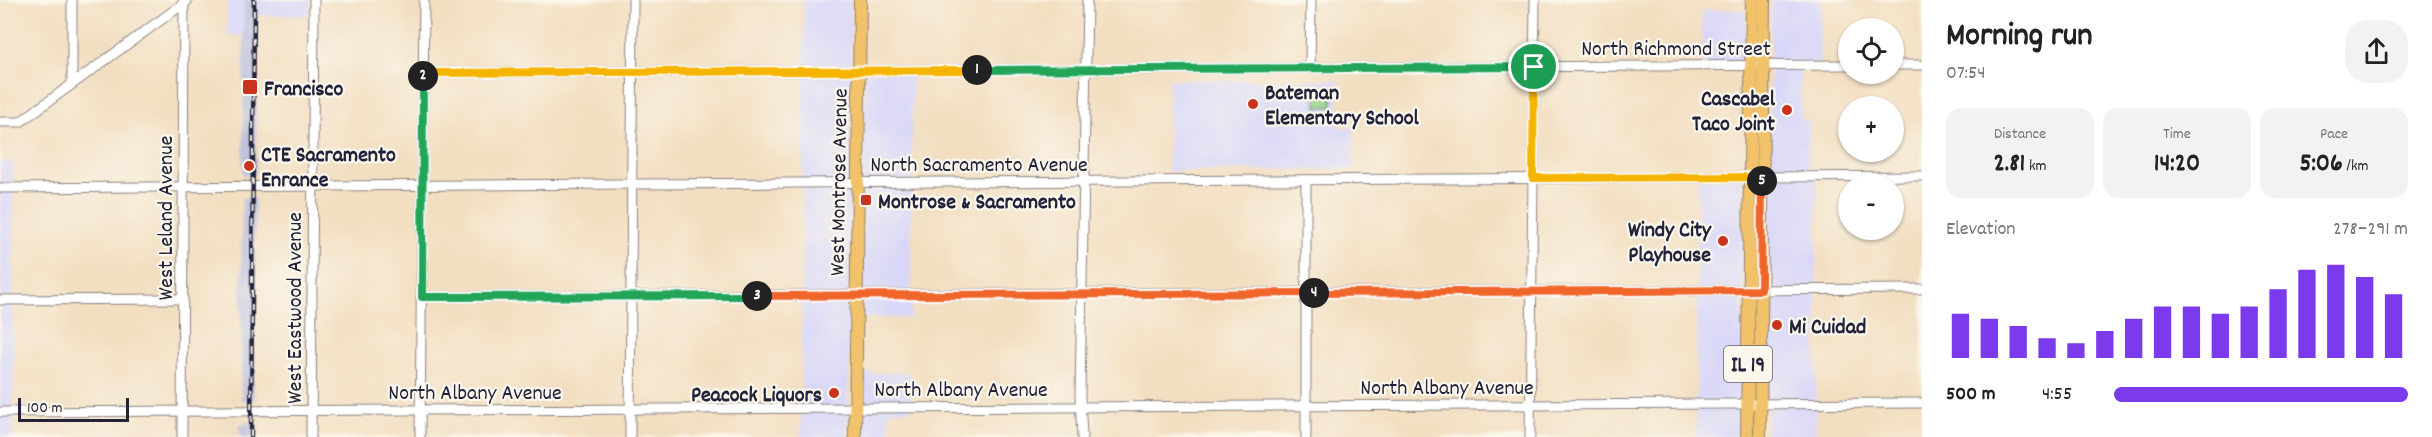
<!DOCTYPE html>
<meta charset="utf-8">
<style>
:root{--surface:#fff;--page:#f2f2f2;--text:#222;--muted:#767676;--accent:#7c3aed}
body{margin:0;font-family:Dekko,sans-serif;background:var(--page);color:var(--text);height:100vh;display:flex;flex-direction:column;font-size:22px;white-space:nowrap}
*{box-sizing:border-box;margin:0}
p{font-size:20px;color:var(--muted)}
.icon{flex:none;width:33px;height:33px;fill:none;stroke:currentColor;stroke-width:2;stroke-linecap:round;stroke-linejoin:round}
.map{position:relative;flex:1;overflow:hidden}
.drawer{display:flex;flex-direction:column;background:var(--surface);width:510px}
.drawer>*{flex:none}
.tools{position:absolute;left:1838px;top:18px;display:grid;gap:12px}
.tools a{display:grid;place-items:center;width:66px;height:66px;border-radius:50%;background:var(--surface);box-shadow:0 2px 4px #0004;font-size:30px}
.scale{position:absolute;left:18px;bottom:15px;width:111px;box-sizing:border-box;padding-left:6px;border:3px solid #22223b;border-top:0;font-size:16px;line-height:21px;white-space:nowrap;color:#22223b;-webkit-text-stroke:4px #fbf7ec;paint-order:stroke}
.pin{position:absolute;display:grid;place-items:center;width:51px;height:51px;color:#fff;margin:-26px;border:3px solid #fff;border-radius:50%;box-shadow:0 2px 6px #0007}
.km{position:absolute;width:30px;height:30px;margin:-15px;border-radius:50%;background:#222;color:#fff;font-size:16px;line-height:30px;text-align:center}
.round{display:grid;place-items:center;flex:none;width:63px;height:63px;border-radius:24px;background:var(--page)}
.headline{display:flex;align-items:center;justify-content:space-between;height:102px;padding:0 24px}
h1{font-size:33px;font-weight:700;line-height:45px}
.stats{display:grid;grid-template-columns:repeat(3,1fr);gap:9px;height:102px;padding:6px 24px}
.stats div{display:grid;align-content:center;border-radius:15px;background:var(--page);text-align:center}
.stats b{font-size:26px;font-weight:700}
.stats small{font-size:16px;font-weight:400}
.stats p{font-size:16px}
.chart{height:168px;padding:12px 24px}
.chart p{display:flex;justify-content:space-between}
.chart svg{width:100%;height:108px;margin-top:6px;stroke:var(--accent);stroke-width:6}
ul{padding:0 24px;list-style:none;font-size:20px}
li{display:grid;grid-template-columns:96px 72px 1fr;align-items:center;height:45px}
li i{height:15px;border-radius:8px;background:var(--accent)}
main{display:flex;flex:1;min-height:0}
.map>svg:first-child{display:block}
.built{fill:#d8d7f8}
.industrial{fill:#bfc2dd}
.green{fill:#95d48a;stroke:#5c7b62;stroke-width:1.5}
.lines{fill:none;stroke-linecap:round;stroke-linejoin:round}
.minor-casing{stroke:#8a807e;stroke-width:11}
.major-casing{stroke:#8a807e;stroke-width:14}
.minor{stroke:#fff;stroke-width:9}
.major{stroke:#f2c26a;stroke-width:12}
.rail-casing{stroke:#22223b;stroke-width:4.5}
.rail{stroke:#fbf7ec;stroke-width:2;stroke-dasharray:7;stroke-linecap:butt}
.split-1-casing{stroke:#fff;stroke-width:12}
.split-2-casing{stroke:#fff;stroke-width:12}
.split-3-casing{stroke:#fff;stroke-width:12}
.split-4-casing{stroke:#fff;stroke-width:12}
.split-5-casing{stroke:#fff;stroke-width:12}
.split-6-casing{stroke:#fff;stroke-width:12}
.split-1{stroke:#22a559;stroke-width:8}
.split-2{stroke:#f5b400;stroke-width:8}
.split-3{stroke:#22a559;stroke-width:8}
.split-4{stroke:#f0652b;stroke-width:8}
.split-5{stroke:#f0652b;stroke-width:8}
.split-6{stroke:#f5b400;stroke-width:8}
.poi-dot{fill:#c8321e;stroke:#fbf7ec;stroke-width:2}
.labels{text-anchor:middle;stroke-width:4.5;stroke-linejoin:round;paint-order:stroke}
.shield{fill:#fbf7ec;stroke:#636270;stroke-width:1.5}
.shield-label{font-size:21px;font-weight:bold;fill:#22223b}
.street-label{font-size:22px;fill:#22223b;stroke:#fbf7ec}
.poi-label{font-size:22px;font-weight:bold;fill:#22223b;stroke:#fbf7ec;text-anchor:start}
</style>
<main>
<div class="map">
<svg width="1922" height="437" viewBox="0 0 1922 437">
<rect width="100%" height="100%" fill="#fbf7ec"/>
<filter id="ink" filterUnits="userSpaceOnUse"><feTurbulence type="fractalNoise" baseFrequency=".0167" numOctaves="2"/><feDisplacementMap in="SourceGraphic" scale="12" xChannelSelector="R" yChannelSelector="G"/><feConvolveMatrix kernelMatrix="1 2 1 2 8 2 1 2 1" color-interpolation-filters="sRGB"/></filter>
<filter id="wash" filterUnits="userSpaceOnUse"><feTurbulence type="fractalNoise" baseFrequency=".008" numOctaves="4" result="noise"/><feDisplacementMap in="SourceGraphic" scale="24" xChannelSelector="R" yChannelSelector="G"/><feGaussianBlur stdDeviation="1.35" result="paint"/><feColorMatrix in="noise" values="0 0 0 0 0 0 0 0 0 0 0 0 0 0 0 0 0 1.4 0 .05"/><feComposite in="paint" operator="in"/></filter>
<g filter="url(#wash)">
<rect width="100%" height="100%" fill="#f2dec0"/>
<!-- built -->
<g class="built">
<rect x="227" y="0" width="17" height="35"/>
<rect x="257" y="0" width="53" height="15"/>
<polygon points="804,0 851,0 848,437 801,437"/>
<polygon points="1771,0 1820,0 1820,63 1800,64 1801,121 1809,121 1808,176 1817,176 1816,437 1767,437"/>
<polygon points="1702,10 1745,10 1745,65 1701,64"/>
<polygon points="912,70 911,318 863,318 865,71"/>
<polygon points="1169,80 1338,80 1338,128 1354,127 1354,169 1168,171"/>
<rect x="0" y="162" width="13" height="275"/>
<polygon points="1698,179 1743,179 1741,437 1696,437"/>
<polygon points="862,373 910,373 910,410 889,410 889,437 862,437"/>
</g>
<!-- industrial -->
<g class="industrial">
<polygon points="244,0 257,0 256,175 243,175"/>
<polygon points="242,198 255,198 254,401 241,401"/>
<circle cx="247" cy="430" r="8"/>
</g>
<!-- green -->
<polygon class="green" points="1317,92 1332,92 1333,107 1317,107"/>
</g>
<g filter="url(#ink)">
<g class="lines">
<defs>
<g id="minor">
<polyline points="72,0 72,84"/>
<polyline points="1893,65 1922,65"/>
<polyline points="1310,68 1311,0"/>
<polyline points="423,73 1848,65"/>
<polyline points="0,122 20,122 187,1"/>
<polyline points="0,188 1922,176"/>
<polyline points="421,297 1922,289"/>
<polyline points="0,300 183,299"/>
<polyline points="0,412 1922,403"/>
<polyline points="182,437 184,0"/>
<polyline points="311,437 314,0"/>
<polyline points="420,437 424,0"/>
<polyline points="630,437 633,0"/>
<polyline points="1082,437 1080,396 1087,0"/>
<polyline points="1306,437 1306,180"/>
<polyline points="1530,437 1535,0"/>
</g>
<g id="major">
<polyline points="855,437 860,0"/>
<polyline points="1747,437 1752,0"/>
<polyline points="1760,437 1764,0"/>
</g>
</defs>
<!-- minor casing -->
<use href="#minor" class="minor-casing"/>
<!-- major casing -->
<use href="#major" class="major-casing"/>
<!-- minor -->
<use href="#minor" class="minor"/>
<!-- major -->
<use href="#major" class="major"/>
<defs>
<polyline id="rail" points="251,437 254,0"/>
</defs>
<!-- rail casing -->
<use href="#rail" class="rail-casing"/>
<!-- rail -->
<use href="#rail" class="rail"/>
</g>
</g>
<g class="lines" filter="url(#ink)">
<defs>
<polyline id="split-1" points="977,70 1534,67"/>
<polyline id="split-2" points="423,76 423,73 432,73 977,70"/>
<polyline id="split-3" points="423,76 422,297 757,296"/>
<polyline id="split-4" points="757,296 1314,293"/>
<polyline id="split-5" points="1314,293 1761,290 1762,181"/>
<polyline id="split-6" points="1534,67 1533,178 1762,177 1762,181"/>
</defs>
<!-- split-1 casing -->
<use href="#split-1" class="split-1-casing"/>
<!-- split-2 casing -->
<use href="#split-2" class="split-2-casing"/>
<!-- split-3 casing -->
<use href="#split-3" class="split-3-casing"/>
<!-- split-4 casing -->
<use href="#split-4" class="split-4-casing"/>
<!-- split-5 casing -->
<use href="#split-5" class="split-5-casing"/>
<!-- split-6 casing -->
<use href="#split-6" class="split-6-casing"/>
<!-- split-1 -->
<use href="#split-1" class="split-1"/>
<!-- split-2 -->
<use href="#split-2" class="split-2"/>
<!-- split-3 -->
<use href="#split-3" class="split-3"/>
<!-- split-4 -->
<use href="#split-4" class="split-4"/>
<!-- split-5 -->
<use href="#split-5" class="split-5"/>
<!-- split-6 -->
<use href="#split-6" class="split-6"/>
</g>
<!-- markers -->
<g class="poi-dot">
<rect x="242" y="79" width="16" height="16" rx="3"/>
<circle cx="1253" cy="104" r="6"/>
<circle cx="1787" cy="110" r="6"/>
<circle cx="249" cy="166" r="6"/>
<rect x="860" y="194" width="12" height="12" rx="3"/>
<circle cx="1723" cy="241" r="6"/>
<circle cx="1777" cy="325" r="6"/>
<circle cx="834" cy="393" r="6"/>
</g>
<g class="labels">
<!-- shield labels -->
<rect class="shield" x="1724" y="346" width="48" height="36" rx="4.5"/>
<g class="shield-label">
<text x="1748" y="371">IL 19</text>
</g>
<!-- street labels -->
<g class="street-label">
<text x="1676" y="55">North Richmond Street</text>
<text x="979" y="171">North Sacramento Avenue</text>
<text transform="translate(837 182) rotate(-89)" y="8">West Montrose Avenue</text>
<text transform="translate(164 218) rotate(-90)" y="8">West Leland Avenue</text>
<text transform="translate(293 308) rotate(-90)" y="8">West Eastwood Avenue</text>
<text x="1447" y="394">North Albany Avenue</text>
<text x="961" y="396">North Albany Avenue</text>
<text x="475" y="399">North Albany Avenue</text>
</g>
<!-- poi labels -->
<g class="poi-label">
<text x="264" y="95">Francisco</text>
<text x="1265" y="99">Bateman<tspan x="1265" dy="25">Elementary School</tspan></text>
<text x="1775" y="105" text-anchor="end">Cascabel<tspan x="1775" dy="25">Taco Joint</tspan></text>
<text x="261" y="161">CTE Sacramento<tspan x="261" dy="25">Enrance</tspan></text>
<text x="878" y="208">Montrose &amp; Sacramento</text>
<text x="1711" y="236" text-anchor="end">Windy City<tspan x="1711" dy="25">Playhouse</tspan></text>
<text x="1789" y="333">Mi Cuidad</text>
<text x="822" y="401" text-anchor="end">Peacock Liquors</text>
</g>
</g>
</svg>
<div class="tools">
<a><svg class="icon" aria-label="locate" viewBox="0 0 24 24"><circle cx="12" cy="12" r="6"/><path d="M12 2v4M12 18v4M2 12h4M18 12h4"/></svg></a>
<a>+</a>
<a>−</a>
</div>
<div class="scale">100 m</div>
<div class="pin" style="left:1534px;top:67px;background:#1e9e55"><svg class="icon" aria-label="arrive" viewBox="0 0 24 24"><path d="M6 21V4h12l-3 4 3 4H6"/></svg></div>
<b class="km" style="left:977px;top:70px">1</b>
<b class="km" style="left:423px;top:76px">2</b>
<b class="km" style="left:757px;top:296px">3</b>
<b class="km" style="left:1314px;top:293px">4</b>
<b class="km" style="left:1762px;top:181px">5</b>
</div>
<section class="drawer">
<div class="headline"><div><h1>Morning run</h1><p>07:54</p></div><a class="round"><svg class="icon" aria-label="share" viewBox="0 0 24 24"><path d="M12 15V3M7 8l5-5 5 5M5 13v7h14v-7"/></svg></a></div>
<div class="stats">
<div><p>Distance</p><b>2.81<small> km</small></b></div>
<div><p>Time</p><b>14:20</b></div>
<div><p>Pace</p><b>5:06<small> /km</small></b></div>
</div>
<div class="chart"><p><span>Elevation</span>278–291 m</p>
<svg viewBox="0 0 160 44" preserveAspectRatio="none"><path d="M5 44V26M15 44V28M25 44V31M35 44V36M45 44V38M55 44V33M65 44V28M75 44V23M85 44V23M95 44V26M105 44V23M115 44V16M125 44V8M135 44V6M145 44V11M155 44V18"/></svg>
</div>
<ul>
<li><b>500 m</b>4:55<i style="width:100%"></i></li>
</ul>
</section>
</main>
